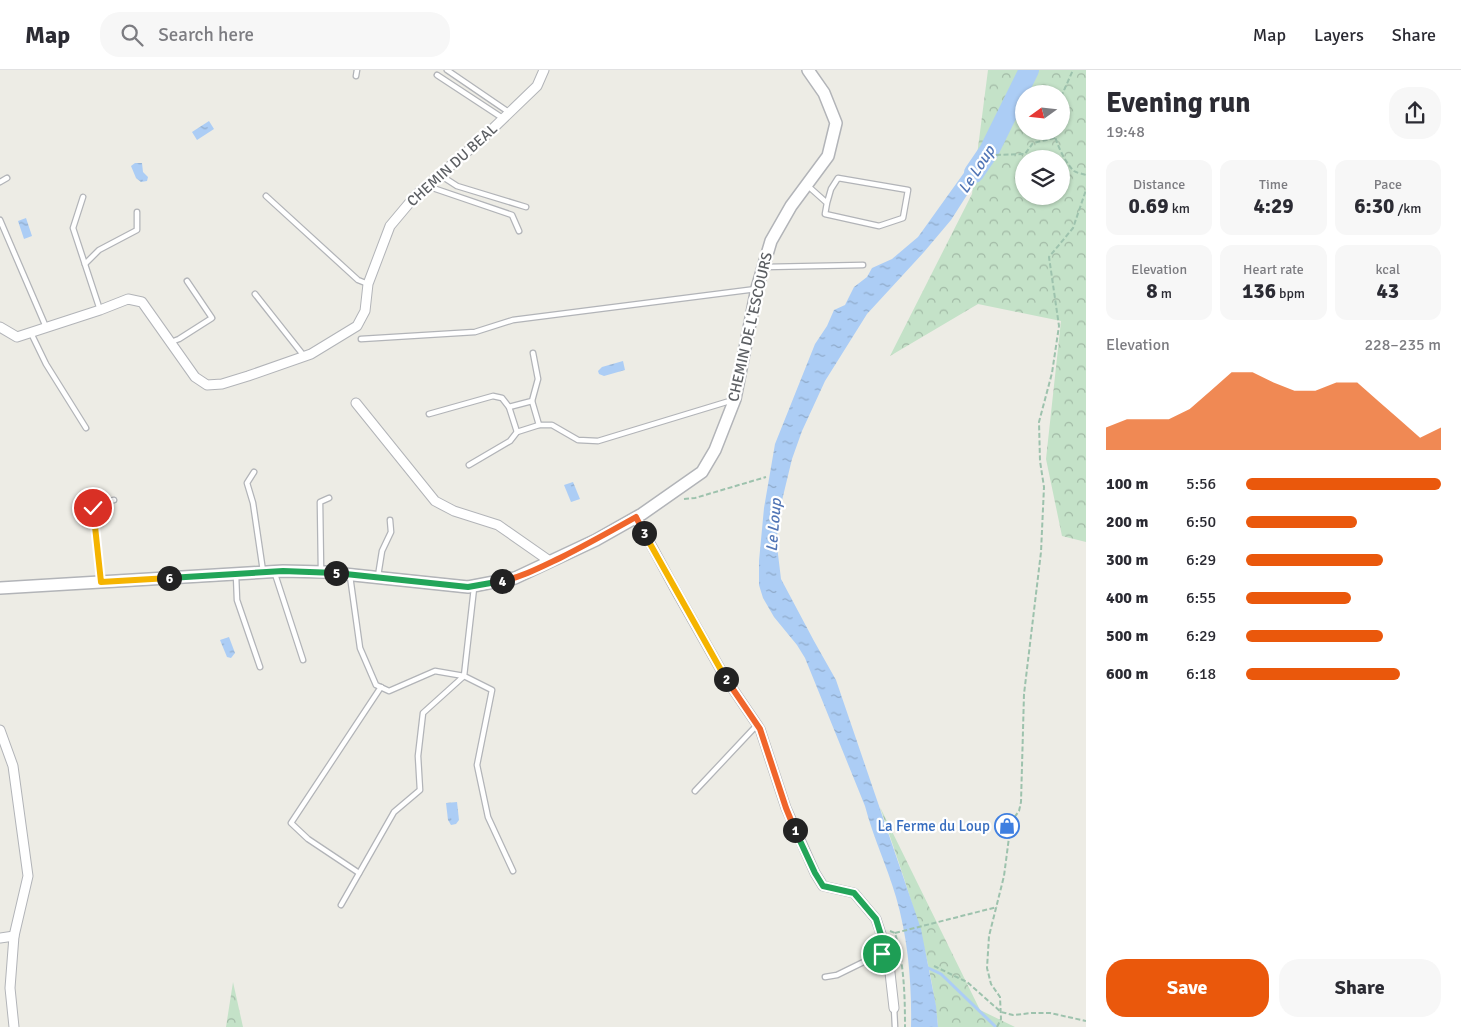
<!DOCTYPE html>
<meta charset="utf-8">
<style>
:root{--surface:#fff;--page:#f7f7f7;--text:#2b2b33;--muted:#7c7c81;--line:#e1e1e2;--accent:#ea580c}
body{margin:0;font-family:Signika,sans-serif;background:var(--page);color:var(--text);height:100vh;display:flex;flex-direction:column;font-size:19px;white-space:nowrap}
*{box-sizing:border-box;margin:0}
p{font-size:16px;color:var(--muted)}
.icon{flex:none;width:28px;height:28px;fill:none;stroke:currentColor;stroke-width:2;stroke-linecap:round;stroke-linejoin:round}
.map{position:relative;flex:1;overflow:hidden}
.sheet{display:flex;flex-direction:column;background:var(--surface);width:375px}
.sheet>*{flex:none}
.needle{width:32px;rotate:255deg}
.buttons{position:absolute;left:1015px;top:15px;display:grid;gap:10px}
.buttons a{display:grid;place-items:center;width:55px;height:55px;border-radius:50%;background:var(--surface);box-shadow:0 1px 4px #0004;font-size:25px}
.pin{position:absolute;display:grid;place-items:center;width:42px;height:42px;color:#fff;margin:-21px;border:2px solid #fff;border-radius:50%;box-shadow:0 1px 5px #0007}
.km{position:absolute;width:25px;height:25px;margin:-12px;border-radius:50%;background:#222;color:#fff;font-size:14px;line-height:25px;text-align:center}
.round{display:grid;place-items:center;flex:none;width:52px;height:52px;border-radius:20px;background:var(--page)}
.summary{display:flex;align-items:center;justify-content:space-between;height:85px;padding:0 20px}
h1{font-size:28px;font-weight:700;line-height:38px}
.metrics{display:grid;grid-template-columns:repeat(3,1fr);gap:8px;height:85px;padding:5px 20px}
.metrics div{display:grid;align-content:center;border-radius:12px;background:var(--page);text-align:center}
.metrics b{font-size:21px;font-weight:700}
.metrics small{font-size:14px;font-weight:400}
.metrics p{font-size:14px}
.chart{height:140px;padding:10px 20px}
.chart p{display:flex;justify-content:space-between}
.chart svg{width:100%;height:90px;margin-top:5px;fill:var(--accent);opacity:.7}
.cta{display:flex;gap:10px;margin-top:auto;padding:10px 20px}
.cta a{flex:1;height:58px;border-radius:20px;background:var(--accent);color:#fff;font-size:20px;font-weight:700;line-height:58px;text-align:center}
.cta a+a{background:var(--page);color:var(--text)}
ul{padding:0 20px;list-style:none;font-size:16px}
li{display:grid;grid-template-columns:80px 60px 1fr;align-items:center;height:38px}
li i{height:12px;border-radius:6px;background:var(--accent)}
header{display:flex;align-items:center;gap:30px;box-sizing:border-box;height:70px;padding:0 25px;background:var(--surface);border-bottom:1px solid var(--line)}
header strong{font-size:24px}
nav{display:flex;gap:28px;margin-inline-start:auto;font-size:18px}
.search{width:350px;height:45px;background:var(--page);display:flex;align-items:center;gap:12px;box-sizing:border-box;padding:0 18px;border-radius:20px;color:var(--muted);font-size:19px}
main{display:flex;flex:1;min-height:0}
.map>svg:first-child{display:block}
.forest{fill:url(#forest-crowns);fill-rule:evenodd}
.water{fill:url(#water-ripples)}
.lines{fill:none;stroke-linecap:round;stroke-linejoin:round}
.stream{stroke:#accdf5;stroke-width:3}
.river{stroke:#accdf5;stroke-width:20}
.service-casing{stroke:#b2b4b8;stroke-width:7}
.minor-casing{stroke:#b2b4b8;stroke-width:11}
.tertiary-casing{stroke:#b2b4b8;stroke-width:14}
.path{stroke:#9dc2ad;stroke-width:2;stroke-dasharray:5 2.5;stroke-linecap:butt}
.service{stroke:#fff;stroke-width:4.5}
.minor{stroke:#fff;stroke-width:9}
.tertiary{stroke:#fff;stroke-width:11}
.split-1-casing{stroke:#fff;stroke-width:10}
.split-2-casing{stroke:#fff;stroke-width:10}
.split-3-casing{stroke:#fff;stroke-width:10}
.split-4-casing{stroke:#fff;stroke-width:10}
.split-5-casing{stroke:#fff;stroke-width:10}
.split-6-casing{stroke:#fff;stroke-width:10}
.split-7-casing{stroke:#fff;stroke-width:10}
.split-1{stroke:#22a559;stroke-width:6}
.split-2{stroke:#f0652b;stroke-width:6}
.split-3{stroke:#f5b400;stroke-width:6}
.split-4{stroke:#f0652b;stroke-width:6}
.split-5{stroke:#22a559;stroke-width:6}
.split-6{stroke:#22a559;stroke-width:6}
.split-7{stroke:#f5b400;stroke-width:6}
.labels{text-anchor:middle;stroke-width:4.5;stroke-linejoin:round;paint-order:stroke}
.street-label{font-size:15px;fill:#5c5f63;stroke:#fff}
.shop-label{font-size:15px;fill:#366cbe;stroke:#fff;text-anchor:end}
.water-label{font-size:16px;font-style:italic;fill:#5276b6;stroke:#fff}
</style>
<header>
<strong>Map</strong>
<div class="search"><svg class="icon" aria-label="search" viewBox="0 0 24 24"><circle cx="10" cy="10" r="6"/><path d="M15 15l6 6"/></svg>Search here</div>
<nav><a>Map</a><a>Layers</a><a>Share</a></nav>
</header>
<main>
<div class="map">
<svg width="1086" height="957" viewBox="0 0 1086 957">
<defs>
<pattern id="forest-crowns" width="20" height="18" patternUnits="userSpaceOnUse" patternTransform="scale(1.25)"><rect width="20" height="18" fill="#c4e2c8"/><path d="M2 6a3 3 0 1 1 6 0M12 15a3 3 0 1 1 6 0" fill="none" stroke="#a2baa6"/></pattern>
<pattern id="water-ripples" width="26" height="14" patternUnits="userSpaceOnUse" patternTransform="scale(1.25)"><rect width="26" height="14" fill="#accdf5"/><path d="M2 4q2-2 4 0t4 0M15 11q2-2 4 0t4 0" fill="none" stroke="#8faaca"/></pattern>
</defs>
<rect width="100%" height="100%" fill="#edece5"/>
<!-- forest -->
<g class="forest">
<path d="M988,0h98v472l-24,-6 -16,-77 15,-138 -83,-17 -88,52 82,-162zM1024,24h37v37h-37zM1024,89h37v37h-37z"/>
<path d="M880,737l100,203 35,17h-77c-7,-77 -34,-148 -58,-220z"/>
<polygon points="233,912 243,957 226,957"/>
</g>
<!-- water -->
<g class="water">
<polygon points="209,51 214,59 197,70 192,62"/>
<path d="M984,80l9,3 -1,3 -41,64 -27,32 -57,62 -42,67 -23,50 -10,28 -14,58 -1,29 4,33 33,62 22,39 85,249 15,77 2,21h-27c1,-43 -3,-89 -15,-130 -9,-31 -23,-60 -31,-91l-60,-148 -8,-13 -23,-28 -11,-19 -4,-13v-24l5,-53 11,-64 40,-100 12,-18 7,-16 11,-5 9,-18 13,-10 5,-9 20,-9 26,-22 48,-67 12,-11z"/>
<polygon points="135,93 142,93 143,102 148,107 147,111 141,112 136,108 131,96"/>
<polygon points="26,148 32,166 24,169 18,151"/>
<polygon points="623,291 625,300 604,306 599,304 598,301 602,297"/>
<polygon points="573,412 580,429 571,432 564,415"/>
<polygon points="229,567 235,583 231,588 227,587 220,570"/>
<polygon points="457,732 459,750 456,754 451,755 448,750 446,733"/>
</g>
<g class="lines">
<!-- stream -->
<polyline class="stream" points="924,896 941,904 996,957"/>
<!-- river -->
<polyline class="river" points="974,103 989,81 1029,0"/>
<defs>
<g id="service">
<polyline points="447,0 510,43"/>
<polyline points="437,5 504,49"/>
<polyline points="356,6 357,0"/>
<polyline points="440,105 457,116 526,137"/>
<polyline points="0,112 7,108"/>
<polyline points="427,116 512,145 519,161"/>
<polyline points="808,116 827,133 825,144 879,156 903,148 908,120 838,108 831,119 827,133"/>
<polyline points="266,126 358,210 368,214"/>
<polyline points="83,127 73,158 100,240"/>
<polyline points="0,150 46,257"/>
<polyline points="85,194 99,180 137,160 137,142"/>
<polyline points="765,197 863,195"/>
<polyline points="255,224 304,286"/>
<polyline points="31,263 46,294 86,358"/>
<polyline points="361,269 475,262 513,250 756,219"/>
<polyline points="171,272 179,269 212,248 187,211"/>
<polyline points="532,331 539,355"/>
<polyline points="509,337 532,331 538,309 533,283"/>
<polyline points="429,344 493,326 502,328 509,337 517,362 539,355 552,355 578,370 598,371 733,330"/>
<polyline points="469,395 510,371 517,362"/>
<polyline points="254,402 247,413 253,433 263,501"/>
<polyline points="321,500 320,432 329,428"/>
<polyline points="275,504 303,590"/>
<polyline points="236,505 237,530 260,597"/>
<polyline points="378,506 382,481 391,462 390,450"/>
<polyline points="101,511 93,438 97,434 114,430"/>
<polyline points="474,518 464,606 492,620 477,695 488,747 513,801"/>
<polyline points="695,721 757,655"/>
<polyline points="359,803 308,769 291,753 381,617"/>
<polyline points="341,835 394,742 420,720 418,686 423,643 464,606 435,601 389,621 376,615 360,578 350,506"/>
<polyline points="825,907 837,905 886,881"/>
<polyline points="894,938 895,957"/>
</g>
<g id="minor">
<polyline points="0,257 17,267 100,240 128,229 142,232 195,307 207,315 222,314 248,306 311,284 357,256 365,241 368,214 390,156 416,125 482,69 537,16 544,0"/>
<polyline points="356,333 435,431 454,441 498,455 551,492"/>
<polyline points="636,447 675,519 726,609 760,659 786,738 815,803 823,816 854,823 876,849 888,885 894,938"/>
<polyline points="0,660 13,696 28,806 14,866 10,918 14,957"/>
<polyline points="0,868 14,866"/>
</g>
<polyline id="tertiary" points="0,518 283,501 325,502 468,517 515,508 596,470 642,444 702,402 715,380 735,329 757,218 771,171 791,136 828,86 836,53 824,23 808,0"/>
</defs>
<!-- service casing -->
<use href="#service" class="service-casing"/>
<!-- minor casing -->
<use href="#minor" class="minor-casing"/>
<!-- tertiary casing -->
<use href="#tertiary" class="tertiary-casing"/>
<!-- path -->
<g class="path">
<polyline points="1061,27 1073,0"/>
<path d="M1054,61c1,11 12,33 20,40 3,2 9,3 12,4"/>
<polyline points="996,85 1025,84 1033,73 1055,68"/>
<polyline points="684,429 695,428 766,407"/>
<path d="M890,861l5,2c9,30 10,62 10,94"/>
<polyline points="895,863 997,837"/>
<polyline points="934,896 967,912 1001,942 1013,945 1032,943 1050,943 1086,951"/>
<polyline points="997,957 1001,949 1000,927 991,914 987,898 989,866 1004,806 1011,752 1019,741 1021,732 1024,624 1041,482 1044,417 1040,391 1039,352 1052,303 1059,256 1049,187 1073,158 1086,120"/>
</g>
<!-- service -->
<use href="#service" class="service"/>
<!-- minor -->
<use href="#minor" class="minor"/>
<!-- tertiary -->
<use href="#tertiary" class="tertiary"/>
</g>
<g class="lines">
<defs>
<polyline id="split-1" points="795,760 815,803 823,816 854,823 876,849 886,881 882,884"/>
<polyline id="split-2" points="726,609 760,659 786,738 795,760"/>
<polyline id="split-3" points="644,463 726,609"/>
<path id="split-4" d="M502,511c20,-4 39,-14 58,-23 26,-13 51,-27 76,-41l8,16"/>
<polyline id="split-5" points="336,503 468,517 502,511"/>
<polyline id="split-6" points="169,508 283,501 336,503"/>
<polyline id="split-7" points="93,438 101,512 169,508"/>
</defs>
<!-- split-1 casing -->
<use href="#split-1" class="split-1-casing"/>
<!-- split-2 casing -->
<use href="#split-2" class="split-2-casing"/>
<!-- split-3 casing -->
<use href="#split-3" class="split-3-casing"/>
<!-- split-4 casing -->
<use href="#split-4" class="split-4-casing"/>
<!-- split-5 casing -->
<use href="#split-5" class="split-5-casing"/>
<!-- split-6 casing -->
<use href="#split-6" class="split-6-casing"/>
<!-- split-7 casing -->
<use href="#split-7" class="split-7-casing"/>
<!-- split-1 -->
<use href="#split-1" class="split-1"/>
<!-- split-2 -->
<use href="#split-2" class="split-2"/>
<!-- split-3 -->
<use href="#split-3" class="split-3"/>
<!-- split-4 -->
<use href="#split-4" class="split-4"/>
<!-- split-5 -->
<use href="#split-5" class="split-5"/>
<!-- split-6 -->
<use href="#split-6" class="split-6"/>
<!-- split-7 -->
<use href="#split-7" class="split-7"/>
</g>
<!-- icons -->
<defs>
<symbol id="shop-ring" viewBox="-11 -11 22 22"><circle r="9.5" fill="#fff" stroke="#3f7fe0" stroke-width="1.5"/><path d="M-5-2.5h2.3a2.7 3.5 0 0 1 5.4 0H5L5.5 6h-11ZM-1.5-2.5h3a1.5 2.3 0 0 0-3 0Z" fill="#3f7fe0"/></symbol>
</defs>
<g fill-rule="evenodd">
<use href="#shop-ring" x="993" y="742" width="28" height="28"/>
</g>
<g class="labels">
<!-- street labels -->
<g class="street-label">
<text transform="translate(452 95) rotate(-42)" y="5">CHEMIN DU BEAL</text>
<text transform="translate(750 257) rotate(-77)" y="5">CHEMIN DE L'ESCOURS</text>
</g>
<!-- shop labels -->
<g class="shop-label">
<text x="990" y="761">La Ferme du Loup</text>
</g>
<!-- water labels -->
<g class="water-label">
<text transform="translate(976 99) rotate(-57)" y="6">Le Loup</text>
<text transform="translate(773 455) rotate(-85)" y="6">Le Loup</text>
</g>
</g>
</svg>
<div class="buttons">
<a><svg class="needle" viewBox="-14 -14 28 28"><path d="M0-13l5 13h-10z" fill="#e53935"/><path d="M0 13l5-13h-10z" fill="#7c7c81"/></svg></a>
<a><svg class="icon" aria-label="layers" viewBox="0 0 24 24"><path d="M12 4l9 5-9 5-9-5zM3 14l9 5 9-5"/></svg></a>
</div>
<div class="pin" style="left:882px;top:884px;background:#1e9e55"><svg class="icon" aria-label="arrive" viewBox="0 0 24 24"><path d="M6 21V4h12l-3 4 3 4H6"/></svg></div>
<div class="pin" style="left:93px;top:438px;background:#d93025"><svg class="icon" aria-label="check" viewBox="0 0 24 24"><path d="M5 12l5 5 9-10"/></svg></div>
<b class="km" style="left:795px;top:760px">1</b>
<b class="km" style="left:726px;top:609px">2</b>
<b class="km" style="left:644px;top:463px">3</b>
<b class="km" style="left:502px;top:511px">4</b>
<b class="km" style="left:336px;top:503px">5</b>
<b class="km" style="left:169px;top:508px">6</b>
</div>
<section class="sheet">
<div class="summary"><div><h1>Evening run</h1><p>19:48</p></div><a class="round"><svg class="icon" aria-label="share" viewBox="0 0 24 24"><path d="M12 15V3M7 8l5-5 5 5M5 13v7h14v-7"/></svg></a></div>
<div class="metrics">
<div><p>Distance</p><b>0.69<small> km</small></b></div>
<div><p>Time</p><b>4:29</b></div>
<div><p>Pace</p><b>6:30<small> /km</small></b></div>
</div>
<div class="metrics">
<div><p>Elevation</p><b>8<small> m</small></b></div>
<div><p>Heart rate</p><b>136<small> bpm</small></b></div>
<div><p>kcal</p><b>43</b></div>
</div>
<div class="chart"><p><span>Elevation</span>228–235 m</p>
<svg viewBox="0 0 160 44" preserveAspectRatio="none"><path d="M0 44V33L10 29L20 29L30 29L40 24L50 15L60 6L70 6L80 11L90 15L100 15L110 11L120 11L130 20L140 29L150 38L160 33V44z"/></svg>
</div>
<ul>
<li><b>100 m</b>5:56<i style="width:100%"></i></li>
<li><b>200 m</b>6:50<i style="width:57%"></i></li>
<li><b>300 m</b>6:29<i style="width:70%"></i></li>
<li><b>400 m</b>6:55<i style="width:54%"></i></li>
<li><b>500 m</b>6:29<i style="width:70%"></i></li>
<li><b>600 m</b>6:18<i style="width:79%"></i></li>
</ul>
<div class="cta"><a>Save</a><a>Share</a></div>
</section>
</main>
